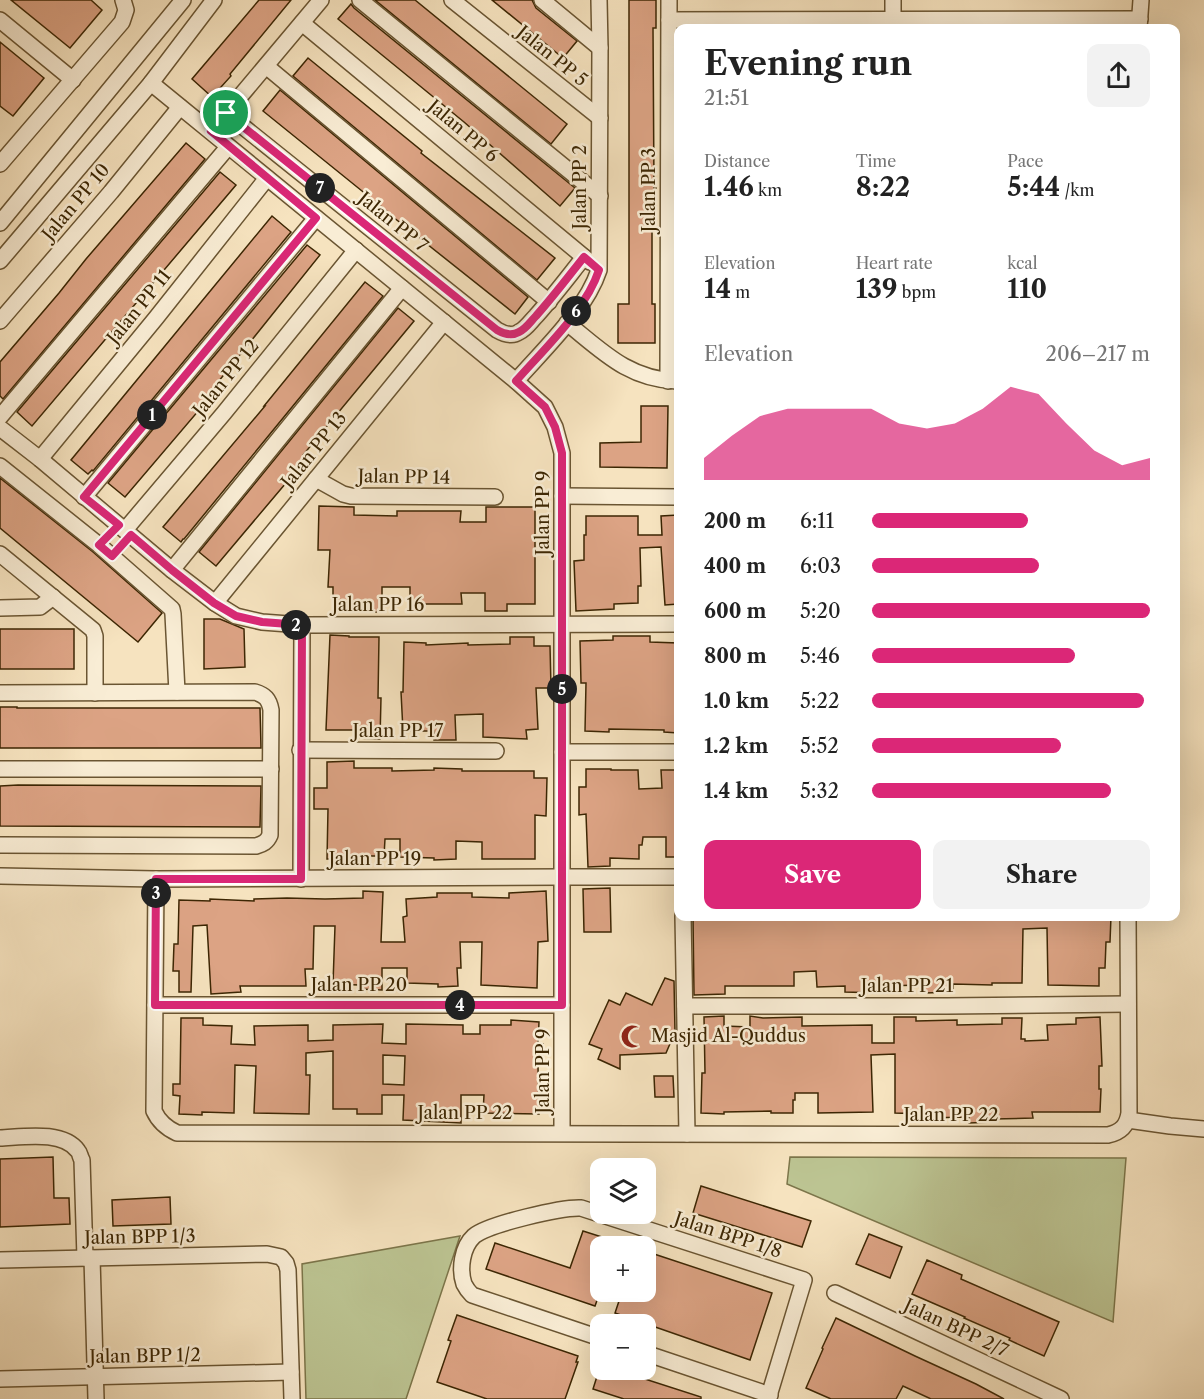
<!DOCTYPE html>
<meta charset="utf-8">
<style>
:root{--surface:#fff;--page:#f2f2f2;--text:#222;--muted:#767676;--accent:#db2777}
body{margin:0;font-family:"Libre Caslon Text",serif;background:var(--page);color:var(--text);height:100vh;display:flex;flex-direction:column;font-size:22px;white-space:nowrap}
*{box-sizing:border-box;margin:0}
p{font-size:20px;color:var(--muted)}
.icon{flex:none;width:33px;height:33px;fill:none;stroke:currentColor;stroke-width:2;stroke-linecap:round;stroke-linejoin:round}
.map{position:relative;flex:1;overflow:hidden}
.side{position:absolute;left:674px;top:24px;width:506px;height:897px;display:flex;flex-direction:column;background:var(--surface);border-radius:12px;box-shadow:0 6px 24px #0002}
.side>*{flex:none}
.buttons{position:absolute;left:590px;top:1158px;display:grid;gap:12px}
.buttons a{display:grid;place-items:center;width:66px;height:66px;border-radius:12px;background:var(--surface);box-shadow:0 6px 24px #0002;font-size:30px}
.pin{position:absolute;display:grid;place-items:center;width:51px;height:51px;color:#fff;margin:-26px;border:3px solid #fff;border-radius:50%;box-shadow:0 2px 6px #0007}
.km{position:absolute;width:30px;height:30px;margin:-15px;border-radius:50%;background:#222;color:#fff;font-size:16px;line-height:30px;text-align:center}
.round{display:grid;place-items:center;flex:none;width:63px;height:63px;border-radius:12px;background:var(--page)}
.headline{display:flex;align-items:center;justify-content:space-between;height:102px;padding:0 30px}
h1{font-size:33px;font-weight:800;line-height:45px}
.stats{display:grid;grid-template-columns:repeat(3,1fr);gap:9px;height:102px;padding:6px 30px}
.stats div{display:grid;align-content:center}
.stats b{font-size:26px;font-weight:800}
.stats small{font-size:16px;font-weight:400}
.stats p{font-size:16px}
.chart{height:168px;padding:12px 30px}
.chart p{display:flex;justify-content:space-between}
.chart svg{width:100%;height:108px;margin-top:6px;fill:var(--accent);opacity:.7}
.button{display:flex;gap:12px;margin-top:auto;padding:12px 30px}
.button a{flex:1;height:69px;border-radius:12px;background:var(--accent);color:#fff;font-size:24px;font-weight:800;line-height:69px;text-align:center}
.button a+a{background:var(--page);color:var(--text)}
ul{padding:0 30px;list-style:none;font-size:20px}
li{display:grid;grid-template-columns:96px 72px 1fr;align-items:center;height:45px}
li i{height:15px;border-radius:8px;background:var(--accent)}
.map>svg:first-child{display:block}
.green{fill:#bcc492;stroke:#7c754a;stroke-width:1.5}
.building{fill:#dca384;stroke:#3c2603;stroke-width:1.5;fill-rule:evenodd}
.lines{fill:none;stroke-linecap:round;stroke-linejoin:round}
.minor-casing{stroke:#6a5532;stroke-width:18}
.minor{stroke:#f9edd5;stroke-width:15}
.route-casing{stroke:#fff;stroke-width:12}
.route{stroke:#db2777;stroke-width:8}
.labels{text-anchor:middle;stroke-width:5;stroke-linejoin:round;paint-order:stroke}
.street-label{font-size:18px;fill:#3c2603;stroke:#f9edd5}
.poi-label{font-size:18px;fill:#3c2603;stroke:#f9edd5;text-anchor:start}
</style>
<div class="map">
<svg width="1204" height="1399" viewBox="0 0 1204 1399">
<rect width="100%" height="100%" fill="#f6e3bf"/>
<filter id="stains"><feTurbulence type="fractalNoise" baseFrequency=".00333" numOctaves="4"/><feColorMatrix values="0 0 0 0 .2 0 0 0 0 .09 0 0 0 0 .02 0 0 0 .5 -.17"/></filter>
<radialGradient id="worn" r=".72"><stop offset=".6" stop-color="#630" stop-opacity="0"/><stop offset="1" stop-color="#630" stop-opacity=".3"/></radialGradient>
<!-- green -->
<g class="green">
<polygon points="790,1157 1126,1158 1113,1322 787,1184"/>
<polygon points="460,1236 406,1399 306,1399 302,1264"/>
</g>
<!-- building -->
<g class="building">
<polygon points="11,0 91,0 102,10 70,48"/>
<polygon points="259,0 291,0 230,74 231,76 212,97 192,79"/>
<polygon points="375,0 415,0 567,124 551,144"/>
<polygon points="492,0 532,0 536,8 577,41 563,58"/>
<polygon points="629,0 656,0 656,28 653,28 654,188 656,188 656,216 652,216 652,304 655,304 655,343 618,343 618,304 629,304"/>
<polygon points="351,4 354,8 575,188 560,206 464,122 338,19"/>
<polygon points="0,42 44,78 13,116 0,106"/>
<polygon points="308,58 422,151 421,153 555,258 537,280 293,76"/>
<polygon points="280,90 528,297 515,314 388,213 388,212 263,111"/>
<polygon points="186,143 205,159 3,399 0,396 0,362 59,293 86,259"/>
<polygon points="220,172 236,185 32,426 17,412"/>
<polygon points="272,216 291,232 93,471 92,470 88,474 71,460"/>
<polygon points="307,245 320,255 214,387 217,389 125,497 108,483"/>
<polygon points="365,282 383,296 184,539 183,539 181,542 163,527 265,406 264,406"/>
<polygon points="398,308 414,321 303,455 307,458 216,566 199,552"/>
<polygon points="641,406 668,406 667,468 600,467 600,443 641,442"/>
<polygon points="0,478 93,552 162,613 138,642 0,528"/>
<polygon points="319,506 354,507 354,515 397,516 397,511 461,511 460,522 486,522 486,507 535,507 535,604 507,604 507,611 485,611 485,593 461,593 462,604 410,604 410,587 382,587 382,612 359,612 360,603 333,603 333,587 328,587 330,550 318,550"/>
<polygon points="678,515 678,604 665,605 661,547 640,548 641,586 638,586 638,603 614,604 614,609 576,611 574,561 584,560 584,535 586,535 586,516 638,516 638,535 662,535 661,516"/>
<polygon points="204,619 220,619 244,629 245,667 204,669"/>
<rect x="0" y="629" width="74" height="40"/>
<polygon points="330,635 349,636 349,637 379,637 378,698 381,698 380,739 356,738 356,730 326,730"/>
<polygon points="613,636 650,636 650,642 678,643 678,733 664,732 664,730 609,729 609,732 585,731 586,683 581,683 580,641 613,640"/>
<polygon points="510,637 534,637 534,646 550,646 551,688 536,688 538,729 526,730 527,739 483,737 483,714 455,715 456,740 434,740 434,731 403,731 401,692 403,692 404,642 426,643 426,645 468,643 468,645 510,644"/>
<polygon points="0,707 17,707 17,708 260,708 261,748 0,748"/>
<polygon points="354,761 354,768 392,768 392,771 434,770 434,768 462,769 462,771 534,771 534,778 547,778 546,816 535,815 535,859 482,859 482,842 456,841 456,859 434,860 434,858 400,857 400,839 385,839 384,856 349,856 349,859 327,859 328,809 314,809 314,788 327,788 327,762"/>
<polygon points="586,769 611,769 611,770 638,770 639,789 662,788 661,770 678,770 678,857 666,857 666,837 643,837 642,845 639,845 639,859 610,858 610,866 588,867 586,814 579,815 579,787 586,787"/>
<polygon points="18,785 261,786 260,827 0,826 0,786"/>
<polygon points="610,888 611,932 584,932 583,889"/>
<polygon points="363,891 383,892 381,942 405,942 403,917 407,916 406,899 437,897 437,893 472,893 472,897 509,898 509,893 546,891 548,941 538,942 537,988 481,985 482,942 460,942 461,968 457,968 458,986 438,987 438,984 407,983 407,968 382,968 382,990 359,989 359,985 333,984 335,926 314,926 313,969 305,969 306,986 240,986 241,992 211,994 207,925 193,926 191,992 179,992 179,971 173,971 174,944 178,944 179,900 210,901 210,899 254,901 254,899 287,898 325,899 363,898"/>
<polygon points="693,916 1111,916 1110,942 1106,942 1105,968 1099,968 1099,986 1048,985 1047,928 1023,929 1022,983 992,983 992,985 953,984 953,992 925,993 924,985 879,986 879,993 845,992 845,986 817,987 816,971 794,972 794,986 725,986 725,994 694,995"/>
<polygon points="665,978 674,981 675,1032 666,1053 620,1055 620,1069 598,1059 602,1049 589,1044 609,1000 620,1005 626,993 652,1005"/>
<polygon points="724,1016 724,1026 750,1027 750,1016 763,1018 802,1017 802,1026 872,1025 872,1043 894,1043 894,1017 916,1017 916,1021 957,1020 957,1025 1002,1024 1002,1018 1022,1018 1021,1039 1025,1039 1025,1041 1048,1040 1047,1025 1076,1024 1076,1018 1100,1017 1102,1066 1099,1066 1099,1089 1101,1089 1100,1112 1032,1112 1033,1118 994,1119 994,1122 969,1123 969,1117 925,1118 925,1114 895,1113 895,1054 871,1055 873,1112 818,1113 818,1093 795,1093 795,1100 793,1100 793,1113 771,1113 771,1111 724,1112 724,1114 701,1113 702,1073 705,1073 704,1017"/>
<path d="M181,1018h22v7l29,1 -1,18 24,1 -1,-19 54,-1v16l25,-1v-15l50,-1 -1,19 24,1v-20l57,1v9h17v-9h31v-5l28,2 -1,22h5l-1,22h-4l1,48 -56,-1 1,-18h-23v28l-58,-3 1,-25h-22v19h-25v-5h-24v-58l-27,2v22h4l-1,39 -55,-1 2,-47 -21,-1 -1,48 -32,-1v3l-23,-1 1,-18 -7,-1v-11h7zM383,1055l22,1 -1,29 -21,-1z"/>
<polygon points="654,1076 673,1076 674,1097 655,1097"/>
<polygon points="53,1157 54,1198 69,1198 70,1224 0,1227 0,1159"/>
<polygon points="701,1186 811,1221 802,1247 693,1213"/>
<polygon points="170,1197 171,1224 113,1226 112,1200"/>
<polygon points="583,1231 624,1244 624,1246 600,1246 600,1292 595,1306 486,1269 495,1243 570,1268"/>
<polygon points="869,1234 902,1247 890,1278 856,1264"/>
<polygon points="645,1251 772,1293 750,1360 615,1313 622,1292 636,1292 645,1295"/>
<polygon points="927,1260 962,1275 961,1279 1059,1322 1044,1356 1009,1340 1010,1338 964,1318 965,1317 912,1294"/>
<polygon points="457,1315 578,1356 576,1362 578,1362 565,1399 487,1399 437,1382 451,1341 448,1340"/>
<polygon points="836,1318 915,1356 976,1384 1004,1399 931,1399 903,1386 896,1399 831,1399 806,1388 823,1349 822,1348"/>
<polygon points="599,1370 617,1370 701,1397 701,1399 624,1399 593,1389"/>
</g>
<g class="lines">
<defs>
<g id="minor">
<polyline points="360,0 600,196"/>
<polyline points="452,0 600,118"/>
<polyline points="542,0 600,48"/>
<polyline points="893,0 893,28"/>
<polyline points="0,20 73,80"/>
<polyline points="669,20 1140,19"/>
<polyline points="302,23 590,262"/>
<polyline points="1139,28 1141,0"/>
<polyline points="266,66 549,302"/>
<polyline points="151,83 516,381 545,407 555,427 562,453 562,1133"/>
<path d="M226,113l271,217c7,4 15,7 22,2 7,-3 12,-11 17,-16 17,-19 32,-39 48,-59"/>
<polyline points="211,131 321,0"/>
<polyline points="0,164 122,22 126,10 123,0"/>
<polyline points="0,223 183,0"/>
<polyline points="0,261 151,83 214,0"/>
<polyline points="0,321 111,192 180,107"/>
<path d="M567,323c35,28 61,56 109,58"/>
<path d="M516,381c28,-32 70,-71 83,-111l1,-222 -1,-48"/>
<polyline points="668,381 669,0"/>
<polyline points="0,417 228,147"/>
<polyline points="0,428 40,459 172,570 215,603 236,616 262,622 302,625 678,624"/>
<polyline points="40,459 156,318 267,178"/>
<polyline points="0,466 99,545 172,609 173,614 177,692"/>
<polyline points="316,479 343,494 351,496 495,497"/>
<polyline points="562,496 678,497"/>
<polyline points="84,497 316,218"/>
<polyline points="125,530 224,413 356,250"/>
<polyline points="0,554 93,630 95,636 95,693"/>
<polyline points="172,570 402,288"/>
<polyline points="215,603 444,322"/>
<polyline points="0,608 40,607 53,597"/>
<path d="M0,693l255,-1c10,3 14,7 16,18l-1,125c-3,7 -7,9 -14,11l-256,-1"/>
<polyline points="300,750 496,751"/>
<polyline points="562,752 678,752"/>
<polyline points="0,769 271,769"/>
<polyline points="0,876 156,879 562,877 678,877"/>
<path d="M156,879l-2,232c5,11 12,17 23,22l931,2c13,-3 19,-9 21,-22l-1,-197"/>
<polyline points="301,879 302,625"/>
<polyline points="683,916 687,1134"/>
<polyline points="155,1005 562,1005"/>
<polyline points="685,1006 947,1006 1128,1004"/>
<polyline points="1128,1120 1170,1126 1204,1129"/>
<path d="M0,1138c23,-1 63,-8 78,13 2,2 2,6 4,9l3,98"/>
<polyline points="92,1258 96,1399"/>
<polyline points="0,1260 267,1254 281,1257 286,1263 288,1270 292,1399"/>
<polyline points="835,1293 1061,1399"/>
<path d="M600,1338l-128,-43c-3,-3 -6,-7 -8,-11 -5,-15 -2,-37 10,-48 15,-12 88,-29 107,-28l223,72 -36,119"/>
<polyline points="645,1353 770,1395"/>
<polyline points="0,1379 291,1372"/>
</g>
</defs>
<!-- minor casing -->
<use href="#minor" class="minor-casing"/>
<!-- minor -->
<use href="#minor" class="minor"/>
</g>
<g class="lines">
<defs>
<path id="route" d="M226,113l271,217c7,4 15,6 22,2 7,-3 12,-11 17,-16 17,-19 32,-39 48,-59l15,13c-13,40 -55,79 -83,111l29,26 10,20 7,26v552h-407l1,-126h145l1,-254 -40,-3 -26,-6 -22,-13 -42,-33 -41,-35 -19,21 -13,-11 20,-20 -35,-28 232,-279 -105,-87z"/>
</defs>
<!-- route casing -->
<use href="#route" class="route-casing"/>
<!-- route -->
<use href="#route" class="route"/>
</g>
<!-- icons -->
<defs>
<symbol id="mosque-bare" viewBox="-9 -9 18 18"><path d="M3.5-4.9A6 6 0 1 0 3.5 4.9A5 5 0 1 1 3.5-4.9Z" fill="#8f2418" stroke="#f9edd5" stroke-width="2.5" paint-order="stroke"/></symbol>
</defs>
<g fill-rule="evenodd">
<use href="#mosque-bare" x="616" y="1020" width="33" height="33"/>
</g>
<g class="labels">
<!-- street labels -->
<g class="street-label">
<text transform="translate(552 56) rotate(39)" y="6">Jalan PP 5</text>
<text transform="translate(463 131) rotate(40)" y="6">Jalan PP 6</text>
<text transform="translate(580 187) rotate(-90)" y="6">Jalan PP 2</text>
<text transform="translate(649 190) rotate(-90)" y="6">Jalan PP 3</text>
<text transform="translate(76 202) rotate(-50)" y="6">Jalan PP 10</text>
<text transform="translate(393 222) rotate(39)" y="6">Jalan PP 7</text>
<text transform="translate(139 307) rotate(-51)" y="6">Jalan PP 11</text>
<text transform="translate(226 378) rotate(-51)" y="6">Jalan PP 12</text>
<text transform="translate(314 450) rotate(-51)" y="6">Jalan PP 13</text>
<text transform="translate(404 477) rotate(1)" y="6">Jalan PP 14</text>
<text transform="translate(543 513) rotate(-90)" y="6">Jalan PP 9</text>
<text x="378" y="611">Jalan PP 16</text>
<text x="398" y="737">Jalan PP 17</text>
<text x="375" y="865">Jalan PP 19</text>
<text x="359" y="991">Jalan PP 20</text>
<text x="907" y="992">Jalan PP 21</text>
<text transform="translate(543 1071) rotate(-90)" y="6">Jalan PP 9</text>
<text x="465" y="1119">Jalan PP 22</text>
<text x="951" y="1121">Jalan PP 22</text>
<text transform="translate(728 1235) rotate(18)" y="6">Jalan BPP 1/8</text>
<text transform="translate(140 1237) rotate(-1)" y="6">Jalan BPP 1/3</text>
<text transform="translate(956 1328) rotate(25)" y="6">Jalan BPP 2/7</text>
<text transform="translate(145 1356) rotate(-1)" y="6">Jalan BPP 1/2</text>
</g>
<!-- poi labels -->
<g class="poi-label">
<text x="651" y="1042">Masjid Al-Quddus</text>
</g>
</g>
<rect width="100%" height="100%" filter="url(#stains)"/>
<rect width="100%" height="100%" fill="url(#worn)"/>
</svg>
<div class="buttons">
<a><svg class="icon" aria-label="layers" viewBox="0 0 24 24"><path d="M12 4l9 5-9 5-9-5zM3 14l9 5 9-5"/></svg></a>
<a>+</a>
<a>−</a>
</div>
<div class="pin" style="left:226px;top:113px;background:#1e9e55"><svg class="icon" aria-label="arrive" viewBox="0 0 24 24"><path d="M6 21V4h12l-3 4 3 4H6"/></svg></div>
<b class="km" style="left:152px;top:415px">1</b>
<b class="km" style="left:296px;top:625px">2</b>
<b class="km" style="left:156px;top:893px">3</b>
<b class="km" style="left:460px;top:1005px">4</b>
<b class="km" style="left:562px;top:689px">5</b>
<b class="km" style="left:576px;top:311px">6</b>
<b class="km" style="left:320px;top:188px">7</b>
<section class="side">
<div class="headline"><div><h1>Evening run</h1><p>21:51</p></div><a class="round"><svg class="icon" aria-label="share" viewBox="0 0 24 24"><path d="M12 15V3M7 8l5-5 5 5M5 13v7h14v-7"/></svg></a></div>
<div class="stats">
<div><p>Distance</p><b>1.46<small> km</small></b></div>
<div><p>Time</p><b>8:22</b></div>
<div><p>Pace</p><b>5:44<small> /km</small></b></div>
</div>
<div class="stats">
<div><p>Elevation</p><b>14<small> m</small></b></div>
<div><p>Heart rate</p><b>139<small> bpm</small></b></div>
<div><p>kcal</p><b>110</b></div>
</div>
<div class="chart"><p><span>Elevation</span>206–217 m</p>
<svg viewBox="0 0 160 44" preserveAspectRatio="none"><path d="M0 44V35L10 26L20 18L30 15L40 15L50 15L60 15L70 21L80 23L90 21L100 15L110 6L120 9L130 21L140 32L150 38L160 35V44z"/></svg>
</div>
<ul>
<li><b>200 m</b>6:11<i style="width:56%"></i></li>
<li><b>400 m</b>6:03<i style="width:60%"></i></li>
<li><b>600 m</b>5:20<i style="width:100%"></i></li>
<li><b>800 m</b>5:46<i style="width:73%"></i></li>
<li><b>1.0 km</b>5:22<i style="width:98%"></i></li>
<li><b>1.2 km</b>5:52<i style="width:68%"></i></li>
<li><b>1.4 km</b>5:32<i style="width:86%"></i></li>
</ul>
<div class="button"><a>Save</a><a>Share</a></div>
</section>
</div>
